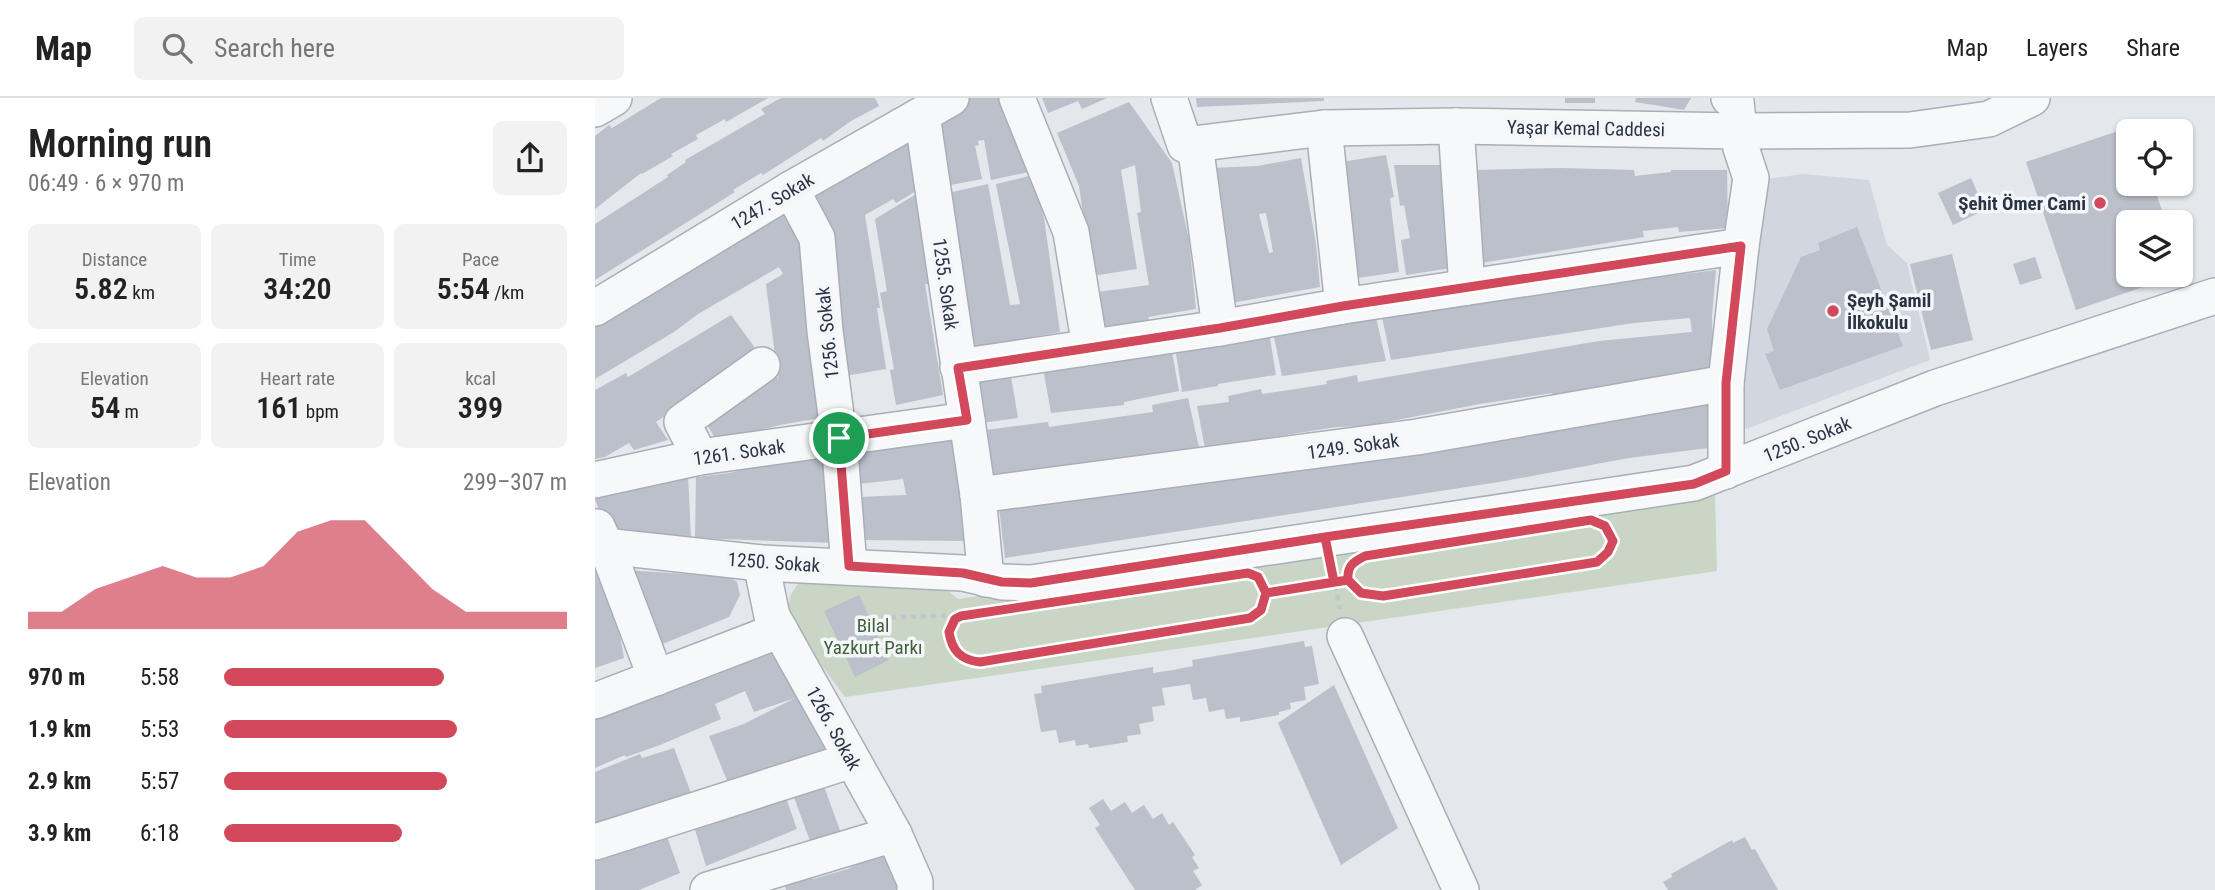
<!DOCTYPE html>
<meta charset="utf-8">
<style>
:root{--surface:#fff;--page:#f2f2f2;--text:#222;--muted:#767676;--line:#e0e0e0;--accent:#d1495b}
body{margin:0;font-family:"Roboto Condensed",sans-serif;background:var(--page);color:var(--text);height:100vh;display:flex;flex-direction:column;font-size:26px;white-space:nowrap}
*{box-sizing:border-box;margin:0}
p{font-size:23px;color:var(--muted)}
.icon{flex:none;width:38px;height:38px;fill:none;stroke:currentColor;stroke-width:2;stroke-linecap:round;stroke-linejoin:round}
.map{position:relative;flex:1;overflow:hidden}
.details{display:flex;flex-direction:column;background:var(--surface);width:595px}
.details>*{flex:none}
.controls{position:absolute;left:1521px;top:21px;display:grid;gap:14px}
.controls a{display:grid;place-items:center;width:77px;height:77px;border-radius:10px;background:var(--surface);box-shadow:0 2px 5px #0004;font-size:35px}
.pin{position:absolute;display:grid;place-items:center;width:60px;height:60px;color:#fff;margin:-30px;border:4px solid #fff;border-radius:50%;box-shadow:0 2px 7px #0007}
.round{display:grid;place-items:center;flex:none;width:74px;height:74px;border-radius:10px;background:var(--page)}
.summary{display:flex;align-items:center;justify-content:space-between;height:119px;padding:0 28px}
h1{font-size:38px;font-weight:600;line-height:52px}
.figures{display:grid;grid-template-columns:repeat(3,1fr);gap:10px;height:119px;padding:7px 28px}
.figures div{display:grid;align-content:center;border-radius:10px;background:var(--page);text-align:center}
.figures b{font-size:30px;font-weight:600}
.figures small{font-size:19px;font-weight:400}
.figures p{font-size:19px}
.chart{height:196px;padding:14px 28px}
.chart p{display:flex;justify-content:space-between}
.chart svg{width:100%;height:126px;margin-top:7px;fill:var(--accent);opacity:.7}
ul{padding:0 28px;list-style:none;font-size:23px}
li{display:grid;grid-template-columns:112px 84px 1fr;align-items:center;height:52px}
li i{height:18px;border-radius:9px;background:var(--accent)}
header{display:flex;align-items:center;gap:42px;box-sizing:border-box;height:98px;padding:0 35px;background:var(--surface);border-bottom:2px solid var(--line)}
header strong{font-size:33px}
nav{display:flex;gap:38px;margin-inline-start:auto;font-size:24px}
.search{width:490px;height:63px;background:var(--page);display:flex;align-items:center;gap:18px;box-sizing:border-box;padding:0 24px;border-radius:10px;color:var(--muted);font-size:26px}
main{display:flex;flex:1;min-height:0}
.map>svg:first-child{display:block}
.built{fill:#d2d6de}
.green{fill:#c9d6c5}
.building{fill:#bbc0ca;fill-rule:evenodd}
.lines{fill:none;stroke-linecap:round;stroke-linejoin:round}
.minor-casing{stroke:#a9aeb7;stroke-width:38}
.path{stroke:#c2c5cb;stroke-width:4.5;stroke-dasharray:5 5;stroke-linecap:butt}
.minor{stroke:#f7f8fa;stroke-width:35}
.route-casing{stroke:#fff;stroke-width:14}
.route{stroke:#d1495b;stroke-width:9}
.poi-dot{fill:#d1495b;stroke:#f4f6f9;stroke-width:2.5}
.labels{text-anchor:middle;stroke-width:7;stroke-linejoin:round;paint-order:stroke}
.street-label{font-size:19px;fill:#2b3445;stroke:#f4f6f9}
.poi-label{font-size:19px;font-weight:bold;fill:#2b3445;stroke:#f4f6f9;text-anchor:end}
.park-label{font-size:19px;fill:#3f6138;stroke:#f4f6f9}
</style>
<header>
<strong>Map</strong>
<div class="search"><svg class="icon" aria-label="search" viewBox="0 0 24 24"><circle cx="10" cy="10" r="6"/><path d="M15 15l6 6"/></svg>Search here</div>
<nav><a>Map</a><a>Layers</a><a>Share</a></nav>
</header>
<main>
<section class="details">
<div class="summary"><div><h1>Morning run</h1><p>06:49 · 6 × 970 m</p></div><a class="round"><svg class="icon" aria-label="share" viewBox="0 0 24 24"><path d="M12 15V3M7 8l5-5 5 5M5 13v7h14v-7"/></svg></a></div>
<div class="figures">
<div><p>Distance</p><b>5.82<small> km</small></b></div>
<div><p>Time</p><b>34:20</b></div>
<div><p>Pace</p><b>5:54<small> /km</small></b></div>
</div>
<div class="figures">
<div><p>Elevation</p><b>54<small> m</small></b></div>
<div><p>Heart rate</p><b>161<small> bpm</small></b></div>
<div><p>kcal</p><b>399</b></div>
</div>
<div class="chart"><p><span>Elevation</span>299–307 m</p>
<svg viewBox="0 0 160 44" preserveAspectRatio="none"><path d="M0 44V38L10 38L20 30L30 26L40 22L50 26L60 26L70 22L80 10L90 6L100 6L110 18L120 30L130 38L140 38L150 38L160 38V44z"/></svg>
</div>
<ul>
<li><b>970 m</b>5:58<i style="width:64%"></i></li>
<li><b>1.9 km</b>5:53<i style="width:68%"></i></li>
<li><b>2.9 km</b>5:57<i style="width:65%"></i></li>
<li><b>3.9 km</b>6:18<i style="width:52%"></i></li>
</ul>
</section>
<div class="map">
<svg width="1620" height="792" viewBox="0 0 1620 792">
<rect width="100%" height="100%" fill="#e4e7ec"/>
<!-- built -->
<polygon class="built" points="1208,76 1274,82 1292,147 1312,165 1335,262 1151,331 1144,307 1166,82"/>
<!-- green -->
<path class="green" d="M1120,395l2,78 -872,126c-15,-21 -55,-70 -56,-93 0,-10 7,-17 12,-24l134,1 23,18z"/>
<!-- building -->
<g class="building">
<polygon points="66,0 173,0 131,24 130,21 101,37 103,41 76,56 78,58 47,76 46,75 0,111 0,38 14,27 17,30"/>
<polygon points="186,0 280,0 284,8 256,23 228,43 226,40 168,77 166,75 138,92 140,94 0,182 0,126 73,79 72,77 91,64 90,62 170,16 166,11"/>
<polygon points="368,0 411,0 434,74 396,82 389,42 383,43 384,47 380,48 387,81 351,88 339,16"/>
<polygon points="447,0 512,0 487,11 483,3 453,15"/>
<polygon points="601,0 729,0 729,3 602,9"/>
<rect x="970" y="0" width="30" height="5"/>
<polygon points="1041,0 1096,0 1089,12 1040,4"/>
<polygon points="534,4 577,65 594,142 601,211 553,219 554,222 500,232 495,195 554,187 542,115 546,114 540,67 526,72 542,171 497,178 484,88 462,35"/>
<polygon points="1538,28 1540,33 1533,33 1533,86 1558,86 1571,124 1533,124 1533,177 1583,177 1481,212 1431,64"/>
<polygon points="312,37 323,92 301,105 298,101 270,117 285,210 282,210 291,271 250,278 211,96"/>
<polygon points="791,57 799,99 795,100 804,174 763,180 746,64"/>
<path d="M706,60l15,86 4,43 -94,17 -14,-136 45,-2zM671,115l7,39 -4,1 -10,-39z"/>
<polygon points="799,67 849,67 854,100 848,100 857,170 811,177 806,142 815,140 809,107 805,108"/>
<polygon points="966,70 1039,72 1040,78 1076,74 1076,72 1132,72 1133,130 1084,134 1083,129 1048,133 1049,139 886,165 881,72"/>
<polygon points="438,77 449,120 465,234 379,249 353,95 393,86 415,207 425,206 401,86"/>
<polygon points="1376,80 1390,112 1358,127 1343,95"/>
<polygon points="323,95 335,186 330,186 348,297 301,307 295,272 299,271 285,195 292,193 280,121"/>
<polygon points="184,110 204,142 225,320 185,327 122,344 107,317 174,265 183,281 171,186 188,176 184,169 103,216 79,234 0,281 0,223"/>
<polygon points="1262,129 1308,248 1185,292 1170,256 1179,253 1172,231 1206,159 1225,152 1223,145"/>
<polygon points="1357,156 1378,242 1336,252 1315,166"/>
<polygon points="1440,159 1447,180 1425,187 1418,166"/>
<polygon points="1121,172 1117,218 1118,271 957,298 957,295 885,306 770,328 741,329 610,350 602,308 634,304 633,298 666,291 667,296 701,291 732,286 731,283 762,277 763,284 1004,243 1097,234 1095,220 1039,225 796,262 786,214"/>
<polygon points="780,215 791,263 687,278 678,234"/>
<polygon points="136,217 163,254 61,324 73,342 39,352 34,345 10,359 0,361 0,292 31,275 33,279"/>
<polygon points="674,234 681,277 623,286 623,288 587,294 580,249"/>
<polygon points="576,248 584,293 529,304 529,307 456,315 448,270"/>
<polygon points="415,273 423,320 379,326 374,280"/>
<polygon points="593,300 604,349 512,367 393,386 383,333 453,324 454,329 558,314 557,307"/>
<polygon points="1116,304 1121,349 1034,360 904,384 410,460 404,410"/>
<polygon points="359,335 372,443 269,442 264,399 311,397 308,381 264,386 257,345"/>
<polygon points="228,353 239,445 100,440 101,379 134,375"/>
<polygon points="93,377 96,441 13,432 0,402 0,394"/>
<polygon points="0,464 23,527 29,560 0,570"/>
<polygon points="31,472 135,479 142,484 145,497 134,519 60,549"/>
<polygon points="264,497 294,562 260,579 229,513"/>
<polygon points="709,543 710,549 717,548 724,586 709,589 711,602 695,605 696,611 684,614 684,617 645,624 645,619 631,621 629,611 614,614 611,600 598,602 595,586 567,590 570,607 557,609 559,623 544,626 546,636 532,638 533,644 494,650 493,646 481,648 480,642 464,645 461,632 446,634 439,596 447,595 446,588 558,569 558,575 578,572 598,568 597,562"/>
<polygon points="171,546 203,598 232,655 133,685 114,638 149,626 200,600 159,614 150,593 120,606 126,621 65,647 31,659 30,657 0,670 0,615"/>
<polygon points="739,587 803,730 746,767 683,625"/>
<polygon points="79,650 96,695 63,706 62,704 0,728 0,674 45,656 47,660"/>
<polygon points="227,683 246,735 215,743 197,694"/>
<polygon points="190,697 202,731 111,768 98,725"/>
<polygon points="508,701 516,713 530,704 537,715 549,707 558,721 567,715 574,727 578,724 600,757 597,759 604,770 598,773 607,787 600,792 540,792 500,730 505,727 494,710"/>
<polygon points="69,730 85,775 44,792 0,792 0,755"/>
<polygon points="1150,739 1157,752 1160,751 1183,792 1073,792 1068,784 1077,779 1076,776 1137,742 1138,745"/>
<polygon points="289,753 306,792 191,792 188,781 216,774 218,781 253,771"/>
</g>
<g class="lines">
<defs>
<g id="minor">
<polyline points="422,0 476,134 495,249"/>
<polyline points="574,0 590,47 729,30 861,28 1143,33 1315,32 1394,21 1437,0"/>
<polyline points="0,11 19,0"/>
<polyline points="327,17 383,397 391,481"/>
<polyline points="861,28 872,189"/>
<polyline points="729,30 748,208"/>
<polyline points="600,46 625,230"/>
<polyline points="196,91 222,140 230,233 244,340 254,469"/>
<polyline points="0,210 196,91 356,0"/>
<polyline points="363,269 625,230 748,208 1146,148"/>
<polyline points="105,359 87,324 167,267"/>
<polyline points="1131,373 1131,285 1146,148 1156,80 1146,50 1141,4 1134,0"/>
<polyline points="0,382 105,359 372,322"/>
<polyline points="383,397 822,339 1131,285"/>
<polyline points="2,429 11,448 61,580"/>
<polyline points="0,447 166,465 368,475 407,484 436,485 1099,385 1340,290 1620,198"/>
<polyline points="166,465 177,518 299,736 320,784 320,792"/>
<polyline points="750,538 866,792"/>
<polyline points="0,603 185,532"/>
<polyline points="0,744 257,662"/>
<polyline points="113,792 299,736"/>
</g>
</defs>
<!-- minor casing -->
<use href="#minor" class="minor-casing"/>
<!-- path -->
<g class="path">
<path d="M996,422l14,6 8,15 -5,11 -11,10 -214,34 -22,-3 -13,-13c-1,-15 5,-18 17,-24z"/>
<polyline points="736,468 745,511"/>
<polyline points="663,479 671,495 753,482"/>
<path d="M395,513c-9,1 -26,1 -34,7 -15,13 -4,37 12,42 4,2 8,1 12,2l270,-44 11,-8 5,-17"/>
<polyline points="286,520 364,517"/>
</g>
<!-- minor -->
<use href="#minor" class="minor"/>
</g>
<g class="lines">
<defs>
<path id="route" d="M244,340l10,128 114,7 39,9 29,1 294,-46 9,45 -68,11 -8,-16 -10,-4 -287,43 -6,3 -6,13c3,19 12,28 31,30l270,-44 11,-8 5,-17 82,-13 13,13 22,3 214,-34 11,-10 5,-11 -8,-15 -14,-6 -226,36c-12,6 -18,10 -17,24l-14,2 -9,-45 369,-53 32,-13v-88l15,-137 -398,60 -123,22 -262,40 9,52 -128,18"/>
</defs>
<!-- route casing -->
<use href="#route" class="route-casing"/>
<!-- route -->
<use href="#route" class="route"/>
</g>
<!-- markers -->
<g class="poi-dot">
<circle cx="1505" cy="105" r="7"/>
<circle cx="1238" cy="213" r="7"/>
</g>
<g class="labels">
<!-- street labels -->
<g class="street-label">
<text transform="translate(991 30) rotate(1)" y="7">Yaşar Kemal Caddesi</text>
<text transform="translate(177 103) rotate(-31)" y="7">1247. Sokak</text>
<text transform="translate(351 186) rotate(82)" y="7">1255. Sokak</text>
<text transform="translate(232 235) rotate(-96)" y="7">1256. Sokak</text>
<text transform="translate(1212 341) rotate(-22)" y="7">1250. Sokak</text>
<text transform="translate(758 348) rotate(-8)" y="7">1249. Sokak</text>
<text transform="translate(144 354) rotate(-8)" y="7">1261. Sokak</text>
<text transform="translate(179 464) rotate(4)" y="7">1250. Sokak</text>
<text transform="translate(239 630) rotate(61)" y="7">1266. Sokak</text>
</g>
<!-- poi labels -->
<g class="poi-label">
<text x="1491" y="112">Şehit Ömer Cami</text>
<text x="1252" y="209" text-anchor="start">Şeyh Şamil<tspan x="1252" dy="22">İlkokulu</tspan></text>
</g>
<!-- park labels -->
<g class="park-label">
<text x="278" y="534">Bilal<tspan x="278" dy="22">Yazkurt Parkı</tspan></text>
</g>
</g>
</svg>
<div class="controls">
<a><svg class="icon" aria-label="locate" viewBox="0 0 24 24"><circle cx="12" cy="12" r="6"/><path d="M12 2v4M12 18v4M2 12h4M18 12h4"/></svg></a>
<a><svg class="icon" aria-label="layers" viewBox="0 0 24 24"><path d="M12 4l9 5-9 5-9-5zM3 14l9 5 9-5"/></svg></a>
</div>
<div class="pin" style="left:244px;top:340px;background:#1e9e55"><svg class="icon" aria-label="arrive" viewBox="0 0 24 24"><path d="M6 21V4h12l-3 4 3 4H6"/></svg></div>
</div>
</main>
